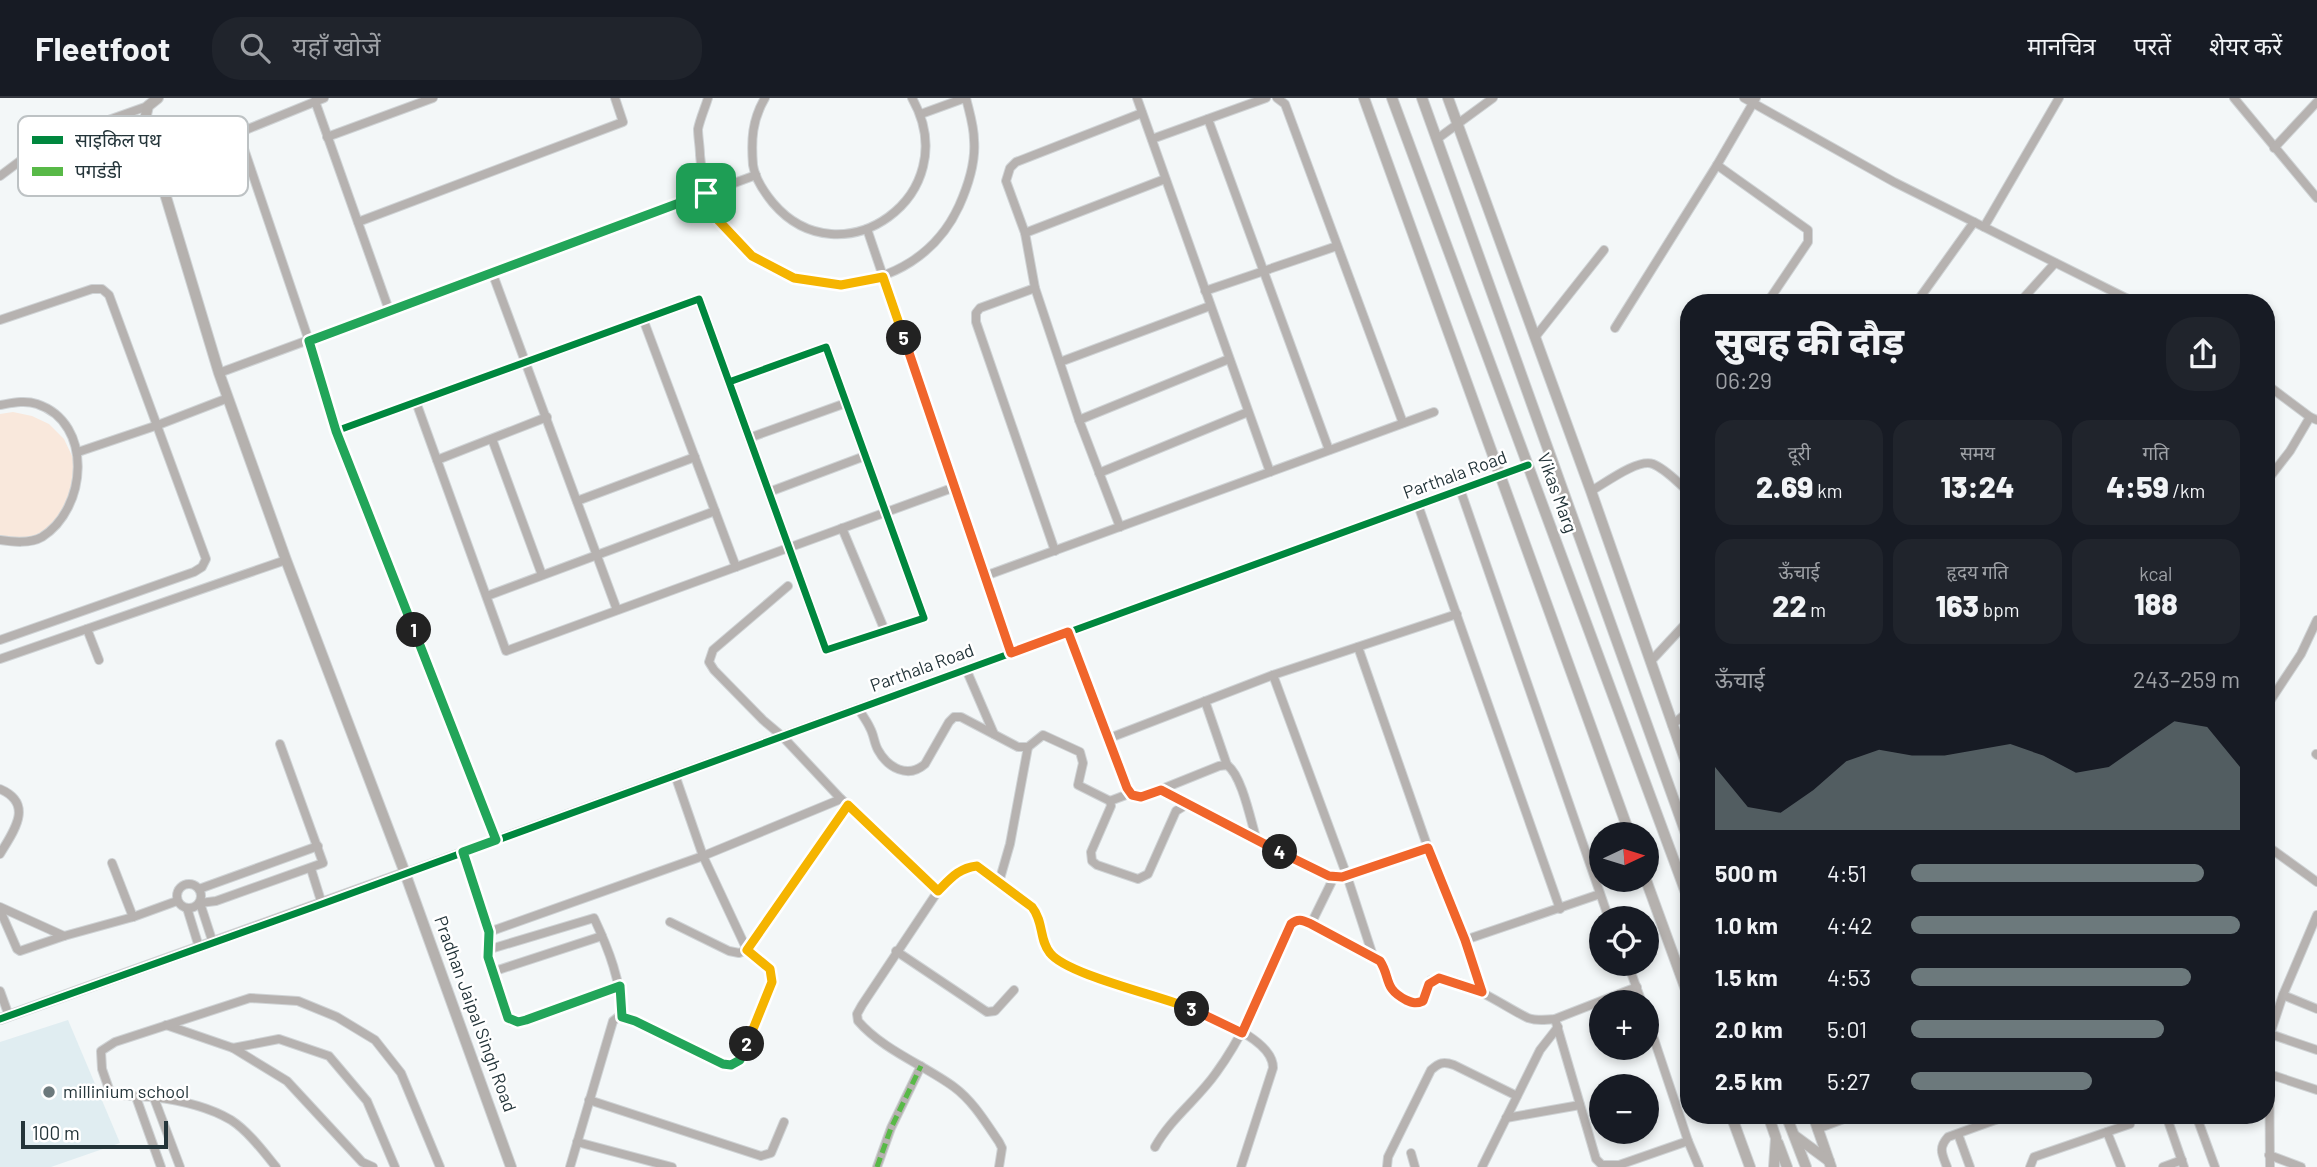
<!DOCTYPE html>
<html lang="hi">
<meta charset="utf-8">
<style>
:root{--surface:#171b24;--page:#20242c;--text:#f1f3f6;--muted:#9ea1a6;--line:#363941;--accent:#6c797c}
body{margin:0;font-family:Barlow,"Noto Sans Devanagari",sans-serif;background:var(--page);color:var(--text);height:100vh;display:flex;flex-direction:column;font-size:26px;white-space:nowrap}
*{box-sizing:border-box;margin:0}
p{font-size:23px;color:var(--muted)}
.icon{flex:none;width:38px;height:38px;fill:none;stroke:currentColor;stroke-width:2;stroke-linecap:round;stroke-linejoin:round}
.map{position:relative;flex:1;overflow:hidden}
.sheet{position:absolute;left:1680px;top:196px;width:595px;height:830px;display:flex;flex-direction:column;background:var(--surface);border-radius:28px;box-shadow:0 4px 10px #0003}
.sheet>*{flex:none}
.needle{width:46px;rotate:86deg}
.tools{position:absolute;left:1589px;top:724px;display:grid;gap:14px}
.tools a{display:grid;place-items:center;width:70px;height:70px;border-radius:50%;background:var(--surface);box-shadow:0 4px 10px #0003;font-size:35px}
.scale{position:absolute;left:21px;bottom:18px;width:147px;box-sizing:border-box;padding-left:7px;border:4px solid #24353a;border-top:0;font-size:19px;line-height:24px;white-space:nowrap;color:#24353a;-webkit-text-stroke:5px #fff;paint-order:stroke}
.pin{position:absolute;display:grid;place-items:center;width:60px;height:60px;color:#fff;margin:-30px;border-radius:14px;box-shadow:0 4px 10px #0006}
.km{position:absolute;width:35px;height:35px;margin:-18px;border-radius:50%;background:#222;color:#fff;font-size:19px;line-height:35px;text-align:center}
.round{display:grid;place-items:center;flex:none;width:74px;height:74px;border-radius:28px;background:var(--page)}
.headline{display:flex;align-items:center;justify-content:space-between;height:119px;padding:0 35px}
h1{font-size:38px;font-weight:800;line-height:52px}
.metrics{display:grid;grid-template-columns:repeat(3,1fr);gap:10px;height:119px;padding:7px 35px}
.metrics div{display:grid;align-content:center;border-radius:18px;background:var(--page);text-align:center}
.metrics b{font-size:30px;font-weight:800}
.metrics small{font-size:19px;font-weight:400}
.metrics p{font-size:19px}
.chart{height:196px;padding:14px 35px}
.chart p{display:flex;justify-content:space-between}
.chart svg{width:100%;height:126px;margin-top:7px;fill:var(--accent);opacity:.7}
ul{padding:0 35px;list-style:none;font-size:23px}
li{display:grid;grid-template-columns:112px 84px 1fr;align-items:center;height:52px}
li i{height:18px;border-radius:9px;background:var(--accent)}
header{display:flex;align-items:center;gap:42px;box-sizing:border-box;height:98px;padding:0 35px;background:var(--surface);border-bottom:2px solid var(--line)}
header strong{font-size:33px}
nav{display:flex;gap:38px;margin-inline-start:auto;font-size:24px}
.search{width:490px;height:63px;background:var(--page);display:flex;align-items:center;gap:18px;box-sizing:border-box;padding:0 24px;border-radius:28px;color:var(--muted);font-size:26px}
.map>svg:first-child{display:block}
.built{fill:#e0edf1}
.green{fill:#f9e8dc}
.lines{fill:none;stroke-linecap:round;stroke-linejoin:round}
.street-casing{stroke:#cfd3d5;stroke-width:10}
.secondary-casing{stroke:#cfd3d5;stroke-width:12}
.street{stroke:#b6b2b0;stroke-width:8}
.secondary{stroke:#b5b1ae;stroke-width:10}
.quiet{stroke:#58b947;stroke-width:5;stroke-dasharray:10 5;stroke-linecap:butt}
.cycleway-casing{stroke:#fff;stroke-width:11}
.cycleway{stroke:#00873e;stroke-width:7}
.split-1-casing{stroke:#fff;stroke-width:14}
.split-2-casing{stroke:#fff;stroke-width:14}
.split-3-casing{stroke:#fff;stroke-width:14}
.split-4-casing{stroke:#fff;stroke-width:14}
.split-5-casing{stroke:#fff;stroke-width:14}
.split-6-casing{stroke:#fff;stroke-width:14}
.split-1{stroke:#22a559;stroke-width:9}
.split-2{stroke:#22a559;stroke-width:9}
.split-3{stroke:#f5b400;stroke-width:9}
.split-4{stroke:#f0652b;stroke-width:9}
.split-5{stroke:#f0652b;stroke-width:9}
.split-6{stroke:#f5b400;stroke-width:9}
.poi-dot{fill:#6c797c;stroke:#fff;stroke-width:2.5}
.labels{text-anchor:middle;stroke-width:5;stroke-linejoin:round;paint-order:stroke}
.street-label{font-size:18px;fill:#24353a;stroke:#fff}
.poi-label{font-size:18px;fill:#24353a;stroke:#fff;text-anchor:start}
.key{fill:#fff;stroke:#bdc2c4;stroke-width:2}
.key-label{font-size:19px;fill:#24353a}
</style>
<header>
<strong>Fleetfoot</strong>
<div class="search"><svg class="icon" aria-label="search" viewBox="0 0 24 24"><circle cx="10" cy="10" r="6"/><path d="M15 15l6 6"/></svg>यहाँ खोजें</div>
<nav><a>मानचित्र</a><a>परतें</a><a>शेयर करें</a></nav>
</header>
<div class="map">
<svg width="2317" height="1069" viewBox="0 0 2317 1069">
<rect width="100%" height="100%" fill="#f3f7f8"/>
<!-- built -->
<polygon class="built" points="68,922 120,1045 51,1069 0,1069 0,944"/>
<!-- green -->
<polygon class="green" points="13,314 32,318 49,326 64,341 73,360 76,381 61,419 45,433 26,441 0,441 0,316"/>
<g class="lines">
<defs>
<g id="street">
<polyline points="324,0 243,33 240,39 309,243 336,333 496,742"/>
<path d="M708,0c-3,10 -8,21 -10,31 0,8 2,18 2,26 2,22 7,47 19,66 59,87 195,83 240,-15 9,-20 17,-43 15,-66 0,-14 -5,-29 -8,-42"/>
<path d="M765,0c-13,22 -14,42 -12,67 2,14 11,27 20,38 68,80 194,-8 139,-105"/>
<polyline points="1137,0 1270,374"/>
<polyline points="1277,0 1285,6 1403,325"/>
<polyline points="1744,0 1894,84 2136,205"/>
<polyline points="2234,0 2317,100"/>
<polyline points="315,3 389,212"/>
<polyline points="921,16 965,0"/>
<polyline points="1208,21 1329,352"/>
<polyline points="327,39 433,0"/>
<polyline points="1152,41 1266,0"/>
<polyline points="1437,41 1493,0"/>
<polyline points="2274,50 2317,4"/>
<polyline points="1717,67 1808,132 1808,144 1767,205"/>
<polyline points="0,78 44,45 148,8"/>
<polyline points="358,124 623,24 615,0"/>
<polyline points="1984,129 2059,0"/>
<polyline points="867,131 1011,555"/>
<polyline points="1025,135 1165,81"/>
<polyline points="492,174 617,512"/>
<polyline points="1035,190 980,210 976,215 976,224 1055,453"/>
<polyline points="1205,193 1337,148"/>
<polyline points="1916,205 1974,124"/>
<polyline points="2019,205 2055,165"/>
<polyline points="643,221 736,469"/>
<polyline points="0,222 92,191 102,191 109,197 206,461 202,469 194,474 0,542"/>
<polyline points="1615,230 1717,67 1756,0"/>
<polyline points="1536,238 1604,152"/>
<polyline points="1060,264 1210,208"/>
<polyline points="219,275 756,77"/>
<polyline points="2266,286 2310,319 2317,322"/>
<polyline points="416,304 506,553 955,389"/>
<path d="M0,307c12,-2 25,-5 37,-1 57,19 50,105 5,133 -12,7 -29,5 -42,3"/>
<polyline points="1079,322 1229,261"/>
<polyline points="336,333 699,201 826,552 924,520 826,249 729,284"/>
<polyline points="749,340 846,305"/>
<polyline points="492,341 542,477"/>
<polyline points="78,354 158,327 228,300"/>
<polyline points="437,362 547,319"/>
<polyline points="1099,375 1248,314"/>
<polyline points="2266,384 2290,353 2310,319"/>
<polyline points="1460,391 1609,821"/>
<path d="M1591,393c13,-7 47,-33 62,-27 13,5 25,19 36,28"/>
<polyline points="769,394 865,358"/>
<polyline points="577,403 695,359"/>
<polyline points="1418,407 1560,811"/>
<polyline points="1120,429 1079,322 1035,190 1025,135 1006,83 1010,70 1016,64 1142,15"/>
<polyline points="842,430 885,533"/>
<polyline points="985,478 1434,314"/>
<path d="M788,488l-75,64 -4,12 5,8 49,50 19,16 59,63 97,92c13,-13 21,-23 39,-25l55,41c13,15 8,39 21,49 36,29 221,61 220,112l-32,99"/>
<polyline points="487,498 715,413"/>
<polyline points="87,531 99,562"/>
<path d="M1068,534l59,156 5,7 9,2 11,-4 67,-27 8,-1c15,10 24,57 30,76"/>
<polyline points="1358,549 1428,750 1465,842 1482,894"/>
<polyline points="0,561 286,462"/>
<polyline points="1651,563 1689,522"/>
<polyline points="966,571 994,636"/>
<polyline points="1273,577 1347,778 1373,858"/>
<polyline points="1205,603 1227,667"/>
<polyline points="2266,609 2301,556 2317,522"/>
<path d="M858,610c4,7 9,13 12,20 4,7 4,15 8,22 10,18 30,29 47,14l24,-42 5,-5h7l57,30h10l15,-12 37,17 3,11 -5,22 32,16 1,5 -20,46 1,9 5,4 41,14 10,-5 28,-63 8,-5h8l142,71 13,-1 81,-28"/>
<polyline points="1672,627 1689,613"/>
<polyline points="1107,641 1273,577 1457,516"/>
<polyline points="2316,656 2317,657"/>
<path d="M0,691c35,15 13,43 0,65"/>
<polyline points="1161,692 1189,706"/>
<polyline points="1110,703 1131,695"/>
<polyline points="2266,747 2317,784"/>
<polyline points="463,754 489,834 703,758 841,701"/>
<polyline points="112,765 133,819"/>
<polyline points="311,771 322,806"/>
<polyline points="405,775 1528,367"/>
<polyline points="999,784 1010,746 1028,649"/>
<circle cx="189" cy="798" r="12"/>
<polyline points="199,791 318,748"/>
<path d="M938,793l-76,114 -5,9 1,7c25,29 66,44 96,66 19,14 32,36 45,55l3,6 -3,19"/>
<polyline points="0,809 64,838 20,853 17,851 0,812"/>
<polyline points="187,810 199,849"/>
<polyline points="670,824 729,853 739,855 747,852 848,707"/>
<polyline points="1311,826 1334,779"/>
<polyline points="489,834 488,859 505,915 512,924 526,922 620,888"/>
<polyline points="64,838 133,819 177,803"/>
<polyline points="1465,842 1600,796"/>
<polyline points="213,845 200,805 216,803 323,765 280,646"/>
<path d="M487,852l107,-32c15,32 27,63 28,99"/>
<polyline points="896,853 987,914 995,913 1014,892"/>
<polyline points="1628,866 1642,905"/>
<polyline points="492,874 602,838"/>
<polyline points="0,893 9,918"/>
<polyline points="2283,897 2317,911"/>
<polyline points="1647,920 1688,1043 1699,1069"/>
<polyline points="1555,921 1596,1061 1602,1067 1619,1067 1688,1043"/>
<polyline points="166,927 233,950 279,941 329,958 367,1003 395,1069"/>
<polyline points="2270,936 2317,952"/>
<polyline points="233,950 287,983 362,1064 373,1069"/>
<polyline points="2266,975 2317,992"/>
<polyline points="136,999 161,1069"/>
<polyline points="154,1000 180,1069"/>
<polyline points="589,1002 761,1058 771,1055 784,1024"/>
<polyline points="2166,1017 2184,1069"/>
<polyline points="2196,1017 2215,1069"/>
<polyline points="1506,1020 1580,1007"/>
<polyline points="1817,1031 1854,1017"/>
<polyline points="2107,1034 2121,1069"/>
<polyline points="1958,1036 1970,1069"/>
<polyline points="577,1044 672,1069"/>
<path d="M1155,1049c16,-29 43,-48 61,-74 33,-45 52,-98 75,-149 7,-6 11,-4 20,0l69,37c11,17 3,27 26,39 7,3 10,4 17,1l8,-21c23,-10 75,28 97,38 9,3 18,2 27,1l82,-32"/>
<polyline points="1411,1055 1415,1069"/>
<polyline points="2269,1057 2301,1069"/>
<path d="M276,1069c-13,-16 -28,-36 -45,-47 -22,-13 -53,-20 -78,-23 -16,-1 -28,0 -43,-5l-8,-23 -1,-18 14,-9 135,-44 48,3 39,16 38,23 26,33 39,94"/>
<polyline points="570,1069 613,923 618,919 625,919 723,966 731,967 740,963 773,884 770,871 747,852 703,758 675,677"/>
<polyline points="877,1069 891,1030 921,968"/>
<path d="M1387,1069l1,-10 43,-87c8,-7 12,-9 23,-5l63,31"/>
<polyline points="1482,1069 1540,952 1558,929"/>
<path d="M1947,1069c-5,-13 -9,-19 1,-30l61,-22"/>
<polyline points="2030,1069 2034,1059 2130,1026"/>
<polyline points="2163,1069 2182,1062"/>
<polyline points="2270,1069 2269,939 2283,897 2317,817"/>
</g>
<g id="secondary">
<polyline points="158,0 148,8 144,26 219,275 286,462 405,775 511,1069"/>
<polyline points="1364,0 1630,737"/>
<polyline points="1392,0 1689,803"/>
<polyline points="1422,0 1689,744"/>
<polyline points="1448,0 1591,393 1689,673"/>
<polyline points="1646,782 1689,900"/>
<polyline points="0,921 405,775"/>
<polyline points="1731,1017 1750,1069"/>
<polyline points="1768,1017 1776,1040 1774,1069"/>
<polyline points="1786,1017 1806,1069"/>
<polyline points="1813,1017 1831,1069"/>
<polyline points="1795,1038 1829,1063"/>
<polyline points="1778,1045 1787,1069"/>
</g>
</defs>
<!-- street casing -->
<use href="#street" class="street-casing"/>
<!-- secondary casing -->
<use href="#secondary" class="secondary-casing"/>
<!-- street -->
<use href="#street" class="street"/>
<!-- secondary -->
<use href="#secondary" class="secondary"/>
<!-- quiet -->
<polyline class="quiet" points="877,1069 891,1030 921,968"/>
<defs>
<g id="cycleway">
<polyline points="336,333 699,201 826,552 924,520 826,249 729,284"/>
<polyline points="0,921 322,806 1528,367"/>
</g>
</defs>
<!-- cycleway casing -->
<use href="#cycleway" class="cycleway-casing"/>
<!-- cycleway -->
<use href="#cycleway" class="cycleway"/>
</g>
<g class="lines">
<defs>
<polyline id="split-1" points="414,532 336,333 309,243 706,95"/>
<polyline id="split-2" points="414,532 496,742 463,754 489,834 488,859 508,920 518,924 526,922 620,888 622,919 635,923 723,966 731,967 740,962 747,946"/>
<path id="split-3" d="M747,946l25,-62 -2,-13 -23,-19 101,-145 90,86c13,-13 21,-23 39,-25l55,41c12,15 7,33 18,46 17,22 112,43 142,56"/>
<path id="split-4" d="M1192,911l50,24 49,-109c7,-6 11,-4 20,0l69,37c11,17 3,27 26,39 7,3 10,4 17,1l6,-17 10,-6 43,14 -17,-52 -37,-92 -86,29 -13,-1 -49,-24"/>
<polyline id="split-5" points="904,240 1011,555 1068,534 1127,690 1132,697 1141,699 1161,692 1280,754"/>
<polyline id="split-6" points="706,95 719,123 752,158 794,180 841,187 883,179 904,240"/>
</defs>
<!-- split-1 casing -->
<use href="#split-1" class="split-1-casing"/>
<!-- split-2 casing -->
<use href="#split-2" class="split-2-casing"/>
<!-- split-3 casing -->
<use href="#split-3" class="split-3-casing"/>
<!-- split-4 casing -->
<use href="#split-4" class="split-4-casing"/>
<!-- split-5 casing -->
<use href="#split-5" class="split-5-casing"/>
<!-- split-6 casing -->
<use href="#split-6" class="split-6-casing"/>
<!-- split-1 -->
<use href="#split-1" class="split-1"/>
<!-- split-2 -->
<use href="#split-2" class="split-2"/>
<!-- split-3 -->
<use href="#split-3" class="split-3"/>
<!-- split-4 -->
<use href="#split-4" class="split-4"/>
<!-- split-5 -->
<use href="#split-5" class="split-5"/>
<!-- split-6 -->
<use href="#split-6" class="split-6"/>
</g>
<!-- markers -->
<circle class="poi-dot" cx="49" cy="994" r="7"/>
<g class="labels">
<!-- street labels -->
<g class="street-label">
<text transform="translate(1455 377) rotate(-20)" y="6">Parthala Road</text>
<text transform="translate(1557 395) rotate(70)" y="6">Vikas Marg</text>
<text transform="translate(922 570) rotate(-20)" y="6">Parthala Road</text>
<text transform="translate(475 916) rotate(70)" y="6">Pradhan Jaipal Singh Road</text>
</g>
<!-- poi labels -->
<g class="poi-label">
<text x="63" y="1000">millinium school</text>
</g>
</g>
<!-- legend -->
<rect x="18" y="18" width="230" height="80" rx="10" class="key"/>
<rect x="32" y="38" width="31" height="8" fill="#00873e"/>
<rect x="32" y="69" width="31" height="9" fill="#58b947"/>
<g class="key-label">
<text x="75" y="49">साइकिल पथ</text>
<text x="75" y="80">पगडंडी</text>
</g>
</svg>
<div class="tools">
<a><svg class="needle" viewBox="-14 -14 28 28"><path d="M0-13l5 13h-10z" fill="#e53935"/><path d="M0 13l5-13h-10z" fill="#9ea1a6"/></svg></a>
<a><svg class="icon" aria-label="locate" viewBox="0 0 24 24"><circle cx="12" cy="12" r="6"/><path d="M12 2v4M12 18v4M2 12h4M18 12h4"/></svg></a>
<a>+</a>
<a>−</a>
</div>
<div class="scale">100 m</div>
<div class="pin" style="left:706px;top:95px;background:#1e9e55"><svg class="icon" aria-label="arrive" viewBox="0 0 24 24"><path d="M6 21V4h12l-3 4 3 4H6"/></svg></div>
<b class="km" style="left:414px;top:532px">1</b>
<b class="km" style="left:747px;top:946px">2</b>
<b class="km" style="left:1192px;top:911px">3</b>
<b class="km" style="left:1280px;top:754px">4</b>
<b class="km" style="left:904px;top:240px">5</b>
<section class="sheet">
<div class="headline"><div><h1>सुबह की दौड़</h1><p>06:29</p></div><a class="round"><svg class="icon" aria-label="share" viewBox="0 0 24 24"><path d="M12 15V3M7 8l5-5 5 5M5 13v7h14v-7"/></svg></a></div>
<div class="metrics">
<div><p>दूरी</p><b>2.69<small> km</small></b></div>
<div><p>समय</p><b>13:24</b></div>
<div><p>गति</p><b>4:59<small> /km</small></b></div>
</div>
<div class="metrics">
<div><p>ऊँचाई</p><b>22<small> m</small></b></div>
<div><p>हृदय गति</p><b>163<small> bpm</small></b></div>
<div><p>kcal</p><b>188</b></div>
</div>
<div class="chart"><p><span>ऊँचाई</span>243–259 m</p>
<svg viewBox="0 0 160 44" preserveAspectRatio="none"><path d="M0 44V22L10 36L20 38L30 30L40 20L50 16L60 18L70 18L80 16L90 14L100 18L110 24L120 22L130 14L140 6L150 8L160 22V44z"/></svg>
</div>
<ul>
<li><b>500 m</b>4:51<i style="width:89%"></i></li>
<li><b>1.0 km</b>4:42<i style="width:100%"></i></li>
<li><b>1.5 km</b>4:53<i style="width:85%"></i></li>
<li><b>2.0 km</b>5:01<i style="width:77%"></i></li>
<li><b>2.5 km</b>5:27<i style="width:55%"></i></li>
</ul>
</section>
</div>
